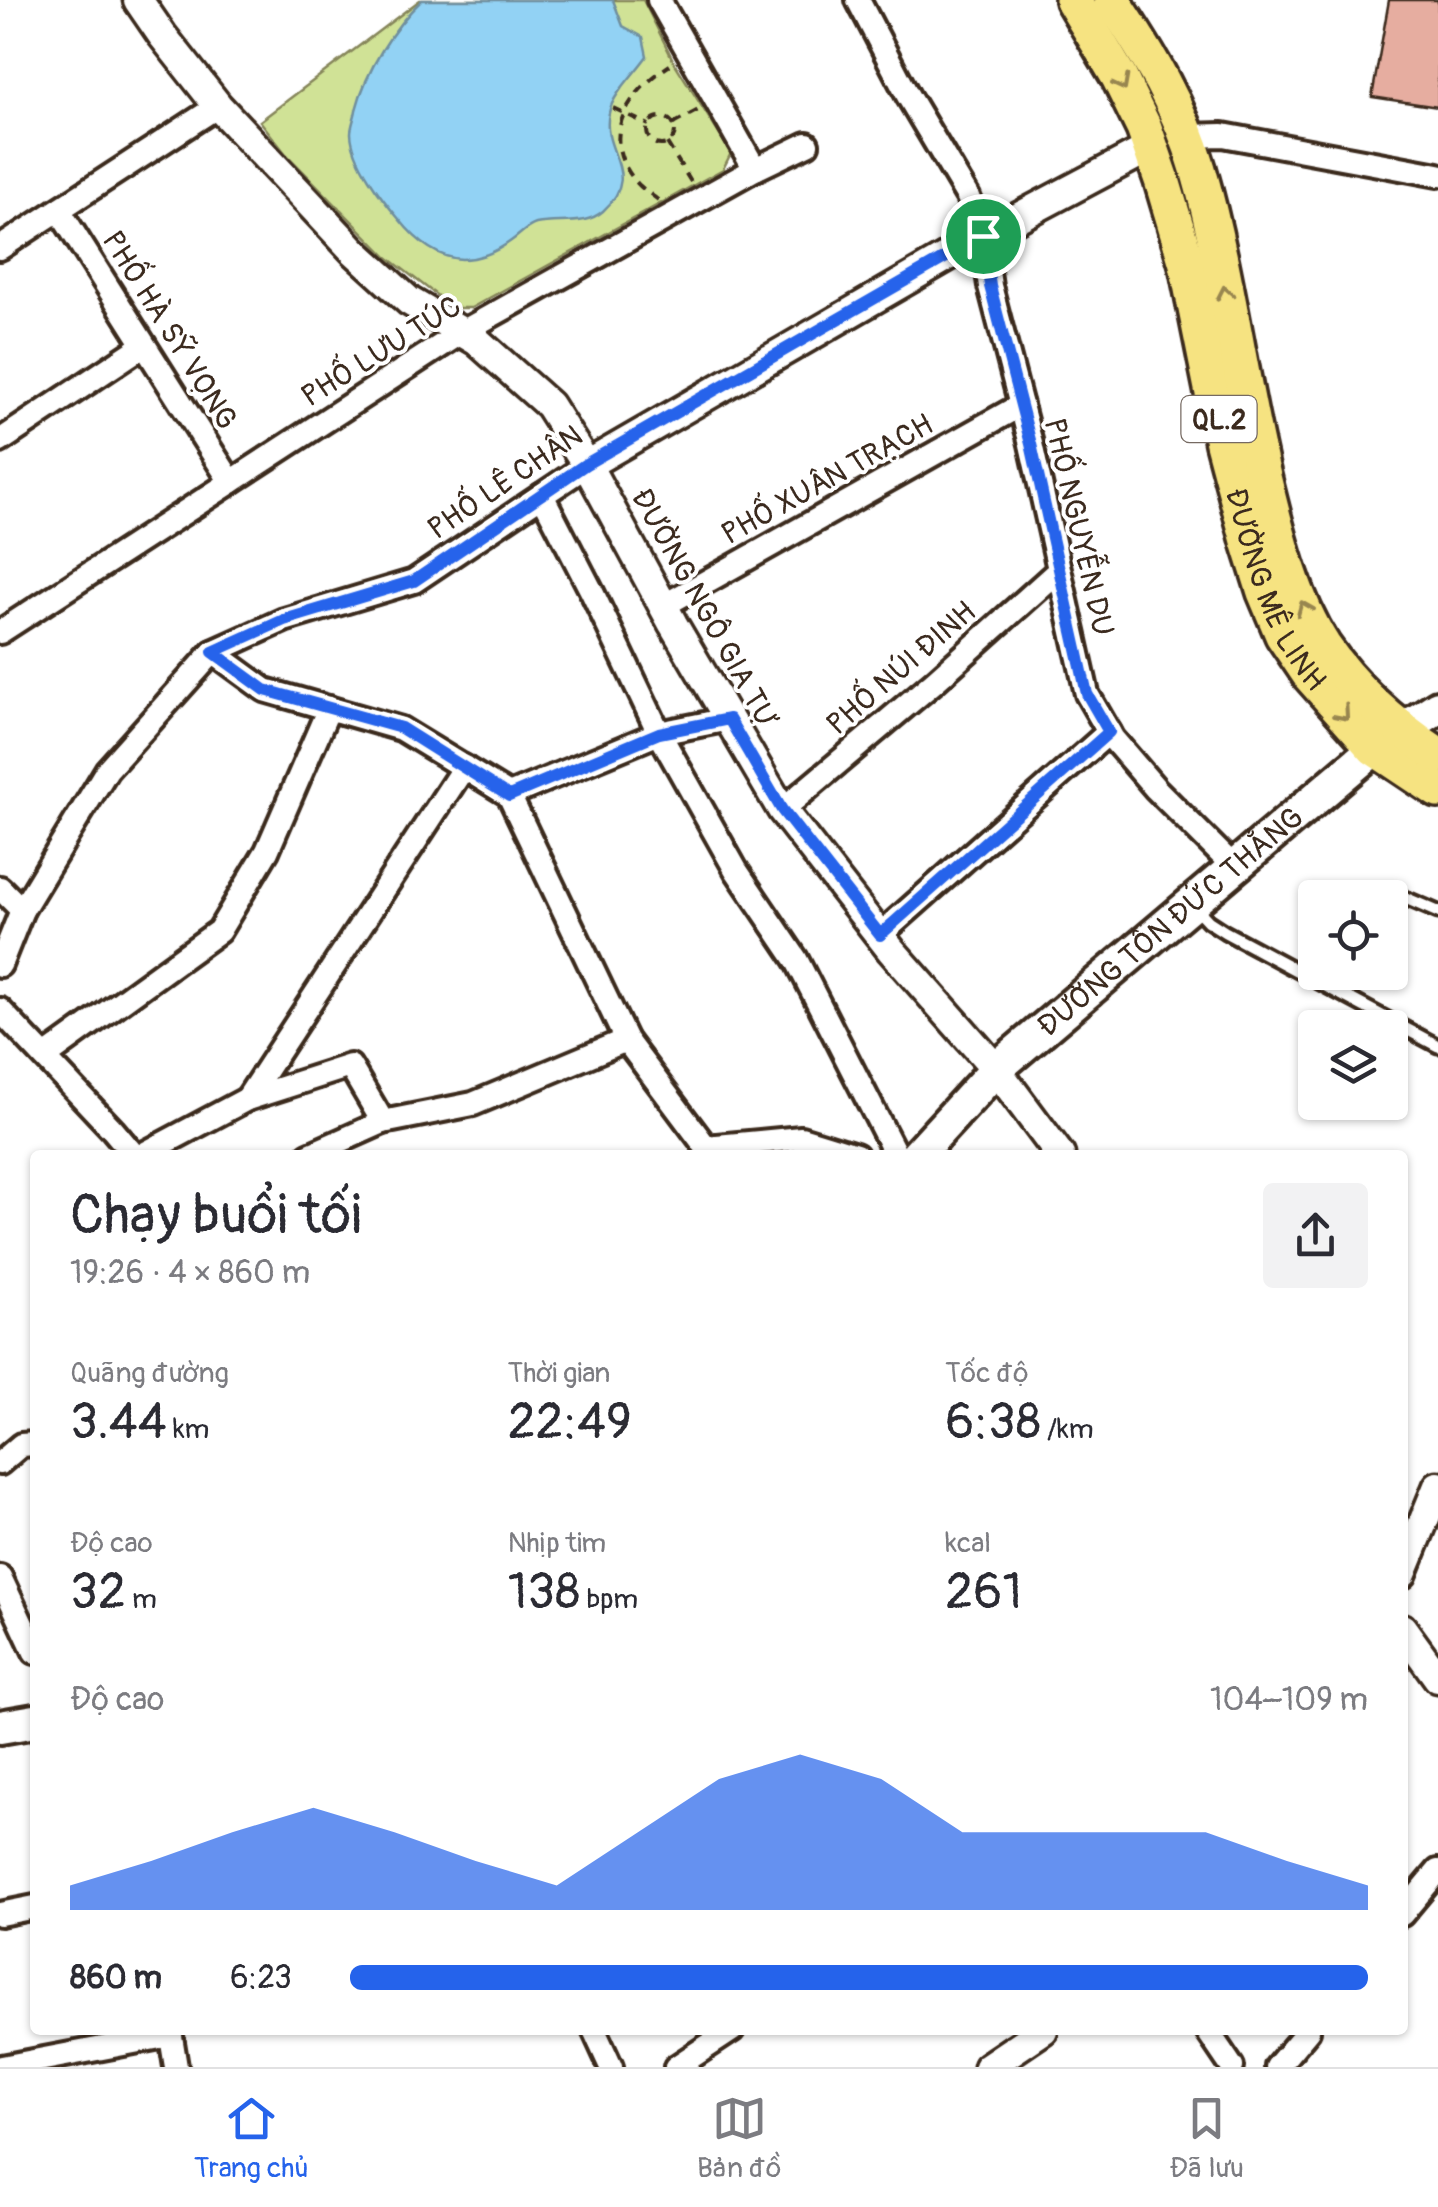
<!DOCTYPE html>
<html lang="vi">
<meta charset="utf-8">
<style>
:root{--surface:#fff;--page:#f2f2f3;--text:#2b2b33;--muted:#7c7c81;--line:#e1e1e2;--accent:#2563eb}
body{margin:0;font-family:Pangolin,sans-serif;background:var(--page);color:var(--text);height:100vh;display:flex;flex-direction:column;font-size:38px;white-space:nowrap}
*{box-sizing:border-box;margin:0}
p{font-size:32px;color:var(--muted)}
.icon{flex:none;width:55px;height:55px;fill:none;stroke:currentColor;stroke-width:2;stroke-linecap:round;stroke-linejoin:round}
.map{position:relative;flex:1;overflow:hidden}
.details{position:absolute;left:30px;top:1150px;width:1378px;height:885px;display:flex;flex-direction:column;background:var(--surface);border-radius:10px;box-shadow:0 2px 8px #0004}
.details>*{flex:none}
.buttons{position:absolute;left:1298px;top:880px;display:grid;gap:20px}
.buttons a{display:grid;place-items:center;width:110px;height:110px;border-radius:10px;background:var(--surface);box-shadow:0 2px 8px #0004;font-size:50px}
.pin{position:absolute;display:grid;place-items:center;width:85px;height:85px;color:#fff;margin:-42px;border:5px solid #fff;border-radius:50%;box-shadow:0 2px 10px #0007}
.round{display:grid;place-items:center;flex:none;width:105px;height:105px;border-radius:10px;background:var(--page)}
.summary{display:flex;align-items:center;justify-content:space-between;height:170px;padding:0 40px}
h1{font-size:55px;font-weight:600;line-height:75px}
.metrics{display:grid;grid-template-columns:repeat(3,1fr);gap:15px;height:170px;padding:10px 40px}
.metrics div{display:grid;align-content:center}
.metrics b{font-size:50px;font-weight:600}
.metrics small{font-size:28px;font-weight:400}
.metrics p{font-size:28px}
.chart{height:280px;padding:20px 40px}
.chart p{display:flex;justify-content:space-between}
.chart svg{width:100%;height:180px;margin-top:10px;fill:var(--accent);opacity:.7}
ul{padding:0 40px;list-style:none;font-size:32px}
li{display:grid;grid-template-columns:160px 120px 1fr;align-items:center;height:75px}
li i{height:25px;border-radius:12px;background:var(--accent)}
.tab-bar{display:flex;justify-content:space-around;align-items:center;height:140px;border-top:2px solid var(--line);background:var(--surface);font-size:28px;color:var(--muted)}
.tab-bar a{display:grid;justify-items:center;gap:5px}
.tab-bar .selected{color:var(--accent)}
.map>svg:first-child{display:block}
.green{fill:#d0e296;stroke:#86865a;stroke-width:2.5}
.water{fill:#92d2f4;stroke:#6f8f9e;stroke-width:2.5}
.building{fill:#e6ada0;stroke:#3b2a1e;stroke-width:2.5}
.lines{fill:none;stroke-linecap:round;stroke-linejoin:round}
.service-casing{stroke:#3b2a1e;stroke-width:19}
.minor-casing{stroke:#3b2a1e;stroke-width:30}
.tertiary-casing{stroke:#3b2a1e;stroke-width:35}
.secondary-casing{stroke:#3b2a1e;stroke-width:40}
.primary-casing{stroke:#3b2a1e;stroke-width:42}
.path{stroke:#3b2a1e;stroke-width:4;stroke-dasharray:10 8;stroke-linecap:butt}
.service{stroke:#fff;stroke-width:11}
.minor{stroke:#fff;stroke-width:22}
.tertiary{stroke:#fff;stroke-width:28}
.secondary{stroke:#fff;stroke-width:32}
.primary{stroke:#f6e381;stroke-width:35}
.oneway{stroke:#988650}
.route-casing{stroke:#fff;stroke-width:20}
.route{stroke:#2563eb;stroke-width:12}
.labels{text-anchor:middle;stroke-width:8;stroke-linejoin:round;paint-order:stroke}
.shield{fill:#fff;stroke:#766a62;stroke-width:2.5}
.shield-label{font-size:28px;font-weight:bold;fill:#3b2a1e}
.street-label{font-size:30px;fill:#3b2a1e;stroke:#fff}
</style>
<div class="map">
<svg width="1438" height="2067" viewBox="0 0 1438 2067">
<rect width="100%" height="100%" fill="#fff"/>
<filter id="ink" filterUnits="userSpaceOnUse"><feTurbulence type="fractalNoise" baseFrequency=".01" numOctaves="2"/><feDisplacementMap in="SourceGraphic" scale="20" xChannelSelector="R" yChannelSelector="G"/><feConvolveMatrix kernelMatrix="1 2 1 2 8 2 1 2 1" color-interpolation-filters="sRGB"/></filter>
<g filter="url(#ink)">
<!-- green -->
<polygon class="green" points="420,0 643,0 674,62 731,153 723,169 471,308 453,308 386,256 286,154 260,121"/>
<!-- water -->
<path class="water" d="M422,0h191l10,26 20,11 4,19c-11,16 -35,39 -38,57 -9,40 35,60 -6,98 -18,16 -45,8 -67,13 -10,3 -16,11 -25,17 -15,11 -31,18 -49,18 -26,-1 -48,-21 -63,-40 -18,-21 -47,-59 -48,-86 0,-7 4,-16 5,-23 10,-39 37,-83 66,-110z"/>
<!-- building -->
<polygon class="building" points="1389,0 1438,0 1438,107 1372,97"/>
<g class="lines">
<defs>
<g id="service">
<polyline points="1383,898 1389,891 1438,912"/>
<polyline points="1194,906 1208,921 1225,932 1438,1046"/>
</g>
<g id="minor">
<polyline points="659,0 755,169"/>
<polyline points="858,0 908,96 968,197 983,236 990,286 1031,444 1087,694 1113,739 1156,789 1234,867"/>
<polyline points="1187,136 1223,135 1438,175"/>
<polyline points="59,210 231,482"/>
<polyline points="0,248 218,106"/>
<polyline points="0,441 144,345"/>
<polyline points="542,495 592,592 659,733 736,870 796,959 896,1155"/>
<polyline points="663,606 1021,405"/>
<polyline points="0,632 462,332 755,169 807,144"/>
<polyline points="213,652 265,690 401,729 509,795 626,1040 706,1147 801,1138 856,1155"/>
<polyline points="509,795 659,733 729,719"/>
<polyline points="782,810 934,682 1058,571"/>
<polyline points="0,888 22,910"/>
<polyline points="880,935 1109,732"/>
<polyline points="0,965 22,910 107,770 213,652 284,620 414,581 587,465"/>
<polyline points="0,1010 113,1130 134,1155"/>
<polyline points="45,1057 219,931 267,851 329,708"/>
<polyline points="247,1099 464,767"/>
<polyline points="142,1155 247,1099 350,1066 383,1122"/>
<polyline points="309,1155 383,1122 473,1104 626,1040"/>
<polyline points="0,1463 21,1445 35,1444"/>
<polyline points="0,1577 35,1652"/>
<polyline points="0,1914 35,1907"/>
<polyline points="1402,1914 1438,1871"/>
<polyline points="170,2030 176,2067"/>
<polyline points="594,2030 611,2067"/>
<polyline points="1207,2030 1232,2067"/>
<polyline points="2,2067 171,2035"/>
<polyline points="676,2067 732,2030"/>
<polyline points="1277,2067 1308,2030"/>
</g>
<g id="tertiary">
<polyline points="138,0 162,35 218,106 354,251 409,301 477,341 549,405 587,465 673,624 782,810 891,950 996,1069 1060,1155"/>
<polyline points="587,465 983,236 1151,147"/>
<polyline points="1402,1574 1438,1486"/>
<polyline points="1402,1628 1438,1678"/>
<polyline points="988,2067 1043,2030"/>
</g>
<g id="secondary">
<path id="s1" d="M917,1155l79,-86 379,-321 63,-41"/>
<polyline points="0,1727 35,1721"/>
</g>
<g id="primary">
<path id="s2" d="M1073,0l46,77 25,51 18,52 25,84 36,179 26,98 16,51 18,43 27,40 65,73 63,42"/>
<path d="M1112,0c36,54 68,106 86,169 30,105 42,214 68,320 13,53 27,110 57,157 30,44 71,80 115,109"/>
</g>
</defs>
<!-- service casing -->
<use href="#service" class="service-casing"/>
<!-- minor casing -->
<use href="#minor" class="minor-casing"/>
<!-- tertiary casing -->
<use href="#tertiary" class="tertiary-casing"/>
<!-- secondary casing -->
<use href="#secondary" class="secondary-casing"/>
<!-- primary casing -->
<use href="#primary" class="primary-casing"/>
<!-- path -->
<g class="path">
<polyline points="613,108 649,125"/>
<circle cx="661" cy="131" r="14"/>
<polyline points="673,124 700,109"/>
<polyline points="667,143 691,182"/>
<path d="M658,200c-6,-5 -14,-10 -19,-15 -43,-46 -12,-92 31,-120"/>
</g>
<!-- service -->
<use href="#service" class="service"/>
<!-- minor -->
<use href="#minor" class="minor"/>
<!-- tertiary -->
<use href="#tertiary" class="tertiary"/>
<!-- secondary -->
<use href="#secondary" class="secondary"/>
<!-- primary -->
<use href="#primary" class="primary"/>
</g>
<!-- one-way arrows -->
<defs><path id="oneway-chevron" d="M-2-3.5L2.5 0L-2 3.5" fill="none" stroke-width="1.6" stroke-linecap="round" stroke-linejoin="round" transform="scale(2.5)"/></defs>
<g class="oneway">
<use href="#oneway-chevron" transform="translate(1122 84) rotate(62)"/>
<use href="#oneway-chevron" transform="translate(1225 293) rotate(-101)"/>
<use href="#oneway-chevron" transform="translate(1304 608) rotate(-113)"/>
<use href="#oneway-chevron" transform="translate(1343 714) rotate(49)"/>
</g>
</g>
<g class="lines" filter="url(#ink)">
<defs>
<polygon id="route" points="983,236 990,286 1031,444 1087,694 1109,732 880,935 782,810 729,719 659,733 509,796 401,728 265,690 213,652 284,620 414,581 586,464"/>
</defs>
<!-- route casing -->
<use href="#route" class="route-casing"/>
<!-- route -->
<use href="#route" class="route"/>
</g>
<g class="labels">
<!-- shield labels -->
<rect class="shield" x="1181.5" y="396" width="75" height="46" rx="8"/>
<g class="shield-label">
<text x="1219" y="429">QL.2</text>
</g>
<!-- street labels -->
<g class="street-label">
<text transform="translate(170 330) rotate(58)" y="10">PHỐ HÀ SỸ VỌNG</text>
<text transform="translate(381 351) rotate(-32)" y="10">PHỐ LƯU TÚC</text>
<text transform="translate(827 479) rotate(-29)" y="10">PHỐ XUÂN TRẠCH</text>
<text transform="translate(505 482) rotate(-34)" y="10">PHỐ LÊ CHÂN</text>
<text transform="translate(1079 527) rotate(77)" y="10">PHỐ NGUYỄN DU</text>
<text dy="10" stroke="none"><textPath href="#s2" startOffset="628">ĐƯỜNG MÊ LINH</textPath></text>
<text transform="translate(705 609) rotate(61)" y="10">ĐƯỜNG NGÔ GIA TỰ</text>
<text transform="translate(901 668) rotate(-41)" y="10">PHỐ NÚI ĐINH</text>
<text dy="10" stroke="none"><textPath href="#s1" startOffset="345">ĐƯỜNG TÔN ĐỨC THẮNG</textPath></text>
</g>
</g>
</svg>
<div class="buttons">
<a><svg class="icon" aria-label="locate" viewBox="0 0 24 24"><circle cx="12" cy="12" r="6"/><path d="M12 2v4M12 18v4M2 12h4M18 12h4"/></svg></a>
<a><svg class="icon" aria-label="layers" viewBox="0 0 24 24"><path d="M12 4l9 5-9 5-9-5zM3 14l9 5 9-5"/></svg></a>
</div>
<div class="pin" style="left:983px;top:236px;background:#1e9e55"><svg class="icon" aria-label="arrive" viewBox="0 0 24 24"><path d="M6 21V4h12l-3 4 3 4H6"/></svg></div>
<section class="details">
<div class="summary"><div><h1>Chạy buổi tối</h1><p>19:26 · 4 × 860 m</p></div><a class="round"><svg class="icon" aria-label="share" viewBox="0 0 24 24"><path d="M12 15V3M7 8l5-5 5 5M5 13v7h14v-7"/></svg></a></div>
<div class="metrics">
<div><p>Quãng đường</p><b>3.44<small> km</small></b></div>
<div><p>Thời gian</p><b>22:49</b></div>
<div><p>Tốc độ</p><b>6:38<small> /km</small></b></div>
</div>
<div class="metrics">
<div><p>Độ cao</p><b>32<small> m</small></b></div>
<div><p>Nhịp tim</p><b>138<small> bpm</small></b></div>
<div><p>kcal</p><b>261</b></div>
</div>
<div class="chart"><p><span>Độ cao</span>104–109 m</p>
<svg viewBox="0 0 160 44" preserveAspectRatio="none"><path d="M0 44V38L10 32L20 25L30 19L40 25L50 32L60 38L70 25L80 12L90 6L100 12L110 25L120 25L130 25L140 25L150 32L160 38V44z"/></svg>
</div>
<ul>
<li><b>860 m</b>6:23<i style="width:100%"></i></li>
</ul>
</section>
</div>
<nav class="tab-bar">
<a class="selected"><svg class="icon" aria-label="home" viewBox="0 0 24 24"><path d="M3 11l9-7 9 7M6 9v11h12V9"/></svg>Trang chủ</a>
<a><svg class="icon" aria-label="map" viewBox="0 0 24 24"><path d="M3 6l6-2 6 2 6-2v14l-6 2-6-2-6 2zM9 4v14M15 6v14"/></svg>Bản đồ</a>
<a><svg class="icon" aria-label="saved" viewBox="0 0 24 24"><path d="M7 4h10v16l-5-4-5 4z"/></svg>Đã lưu</a>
</nav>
